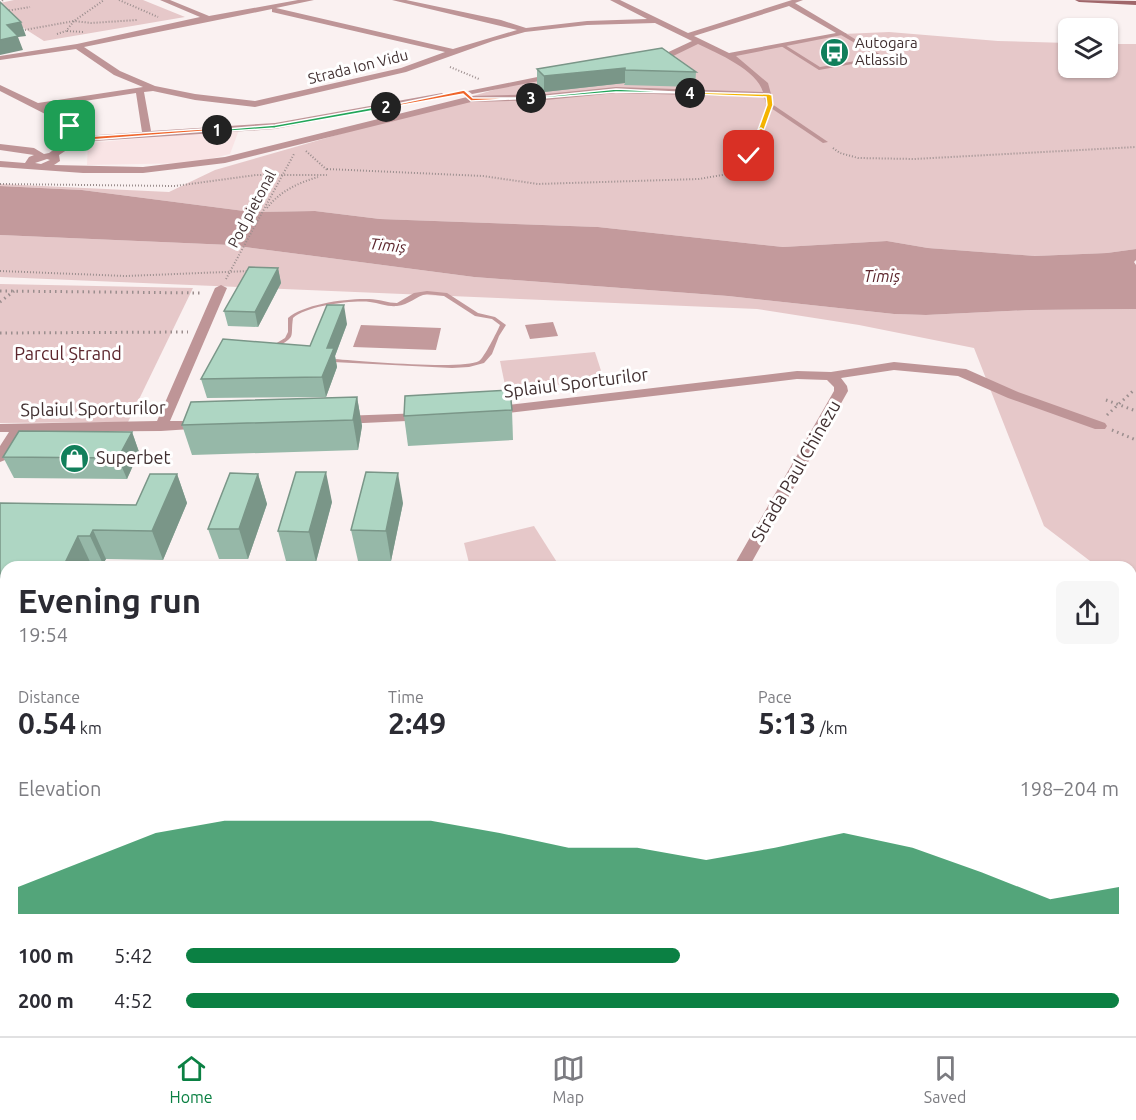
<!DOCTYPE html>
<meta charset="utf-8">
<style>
:root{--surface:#fff;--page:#f7f7f7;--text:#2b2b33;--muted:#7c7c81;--line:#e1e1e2;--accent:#0b8043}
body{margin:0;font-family:Ubuntu,sans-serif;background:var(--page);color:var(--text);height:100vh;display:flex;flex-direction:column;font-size:22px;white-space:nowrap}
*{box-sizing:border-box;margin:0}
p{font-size:20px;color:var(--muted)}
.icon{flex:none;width:33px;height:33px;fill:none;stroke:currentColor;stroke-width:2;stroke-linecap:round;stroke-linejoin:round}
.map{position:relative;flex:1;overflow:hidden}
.details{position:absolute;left:0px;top:561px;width:1137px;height:476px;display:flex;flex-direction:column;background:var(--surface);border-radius:18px 18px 0 0;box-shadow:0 2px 4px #0004}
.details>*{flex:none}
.buttons{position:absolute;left:1058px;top:18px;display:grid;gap:12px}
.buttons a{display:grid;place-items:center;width:60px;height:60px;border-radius:9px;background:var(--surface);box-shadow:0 2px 4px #0004;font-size:30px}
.pin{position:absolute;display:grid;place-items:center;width:51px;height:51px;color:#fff;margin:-26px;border-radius:12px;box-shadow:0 3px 9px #0006}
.km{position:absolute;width:30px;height:30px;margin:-15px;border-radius:50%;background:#222;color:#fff;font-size:16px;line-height:30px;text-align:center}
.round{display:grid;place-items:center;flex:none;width:63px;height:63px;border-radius:9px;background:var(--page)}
.head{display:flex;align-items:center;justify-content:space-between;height:102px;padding:0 18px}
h1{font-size:33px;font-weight:700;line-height:45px}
.metrics{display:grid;grid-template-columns:repeat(3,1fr);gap:9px;height:102px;padding:6px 18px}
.metrics div{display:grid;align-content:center}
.metrics b{font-size:30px;font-weight:700}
.metrics small{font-size:16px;font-weight:400}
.metrics p{font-size:16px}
.chart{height:168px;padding:12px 18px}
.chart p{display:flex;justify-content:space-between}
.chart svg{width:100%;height:108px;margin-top:6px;fill:var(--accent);opacity:.7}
ul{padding:0 18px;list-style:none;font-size:20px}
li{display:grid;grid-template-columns:96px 72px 1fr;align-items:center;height:45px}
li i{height:15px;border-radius:8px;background:var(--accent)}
.tab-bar{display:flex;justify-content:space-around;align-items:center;height:84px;border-top:2px solid var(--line);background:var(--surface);font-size:16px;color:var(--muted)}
.tab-bar a{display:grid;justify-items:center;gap:3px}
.tab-bar .active{color:var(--accent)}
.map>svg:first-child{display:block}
.built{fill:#f9e4e5}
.green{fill:#e6c8c9}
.water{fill:#c39a9c;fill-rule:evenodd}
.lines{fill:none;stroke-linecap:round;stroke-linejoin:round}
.path-far1{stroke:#9b8e8e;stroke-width:2;stroke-dasharray:1 2;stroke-linecap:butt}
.path{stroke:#9b8e8e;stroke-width:3;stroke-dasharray:1.5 4;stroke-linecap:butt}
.lane{fill:#be9597;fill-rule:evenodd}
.street{fill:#be9597;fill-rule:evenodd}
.secondary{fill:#a0676b;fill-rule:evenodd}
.wall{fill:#96b8a8}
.shaded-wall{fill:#7a9688}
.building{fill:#aed6c3;stroke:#7a9688;stroke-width:1.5}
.split-1{fill:#f0652b;stroke:#fff;stroke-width:1.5}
.split-2{fill:#22a559;stroke:#fff;stroke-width:1.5}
.split-3{fill:#f0652b;stroke:#fff;stroke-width:1.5}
.split-4{fill:#22a559;stroke:#fff;stroke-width:1.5}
.split-5{fill:#f5b400;stroke:#fff;stroke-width:1.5}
.split-6{fill:#f5b400;stroke:#fff;stroke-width:1.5}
.labels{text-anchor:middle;stroke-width:6;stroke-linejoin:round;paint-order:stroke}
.far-poi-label{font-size:15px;fill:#413031;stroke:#fff;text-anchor:start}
.far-street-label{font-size:15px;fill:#413031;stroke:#fff}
.far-water-label{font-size:16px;font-style:italic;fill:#5d262d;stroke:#fff}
.park-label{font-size:18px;fill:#5c262d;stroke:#fff}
.street-label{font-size:18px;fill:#413031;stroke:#fff}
.poi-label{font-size:18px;fill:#413031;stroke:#fff;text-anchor:start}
</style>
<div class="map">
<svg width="1136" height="1036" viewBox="0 0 1136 1036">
<rect width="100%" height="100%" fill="#faf1f1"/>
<!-- built -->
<polygon class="built" points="239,130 230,154 194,163 87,165 88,143"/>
<!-- green -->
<g class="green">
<polygon points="14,0 143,0 185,17 44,41 0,13 0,3"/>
<polygon points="889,32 998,41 1068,43 1068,68 1107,68 1107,44 1136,44 1136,249 1107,253 1035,256 928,248 887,241 783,247 598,227 380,219 315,211 252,212 82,190 0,186 0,184 169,192 215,170 528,80 662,58 699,40 730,55 843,34"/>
<polygon points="0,235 230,245 474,277 728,296 894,314 926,315 1031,310 1136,309 1136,596 1131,593 1131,567 1098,567 1044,526 974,348 859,325 757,309 0,277"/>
<polygon points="0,284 193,288 128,422 0,423"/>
<polygon points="595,352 604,380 506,390 500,361"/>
<polygon points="534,526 560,567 470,567 464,543"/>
</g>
<!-- water -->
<g class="water">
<polygon points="0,186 82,190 252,212 315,211 380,219 598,227 783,247 887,241 928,248 1035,256 1107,253 1136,249 1136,260 1134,262 1136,265 1136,309 1031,310 926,315 894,314 728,296 474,277 230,245 0,235"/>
<path d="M427,291l20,2 31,20 17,4 11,8 -7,11 -7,18 -8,9 -15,4 -17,1 -119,-6 -63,-15 15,-9 3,-6v-14c15,-14 60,-20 81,-19 10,0 19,4 28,4l17,-10zM427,294l17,2 31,20 17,3 8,6c-3,7 -16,33 -21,36 -15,9 -121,0 -144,-2 -19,-2 -39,-8 -59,-11 21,-13 14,-9 17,-30 13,-12 59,-18 77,-16 9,1 18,5 27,4 12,-1 19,-10 30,-12z"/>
<polygon points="553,322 558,336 530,339 525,325"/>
<polygon points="361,325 441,328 436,350 353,347"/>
</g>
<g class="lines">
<!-- path-far1 -->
<g class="path-far1">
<polyline points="119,0 158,17"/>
<polyline points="0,3 3,0"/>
<polyline points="0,12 30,7"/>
<polyline points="19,31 74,21 104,0"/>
<polyline points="67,31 83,32"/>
<polyline points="57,34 66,31 74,21 91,23 137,20"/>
<polyline points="450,67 479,79"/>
<polyline points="833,148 840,153 858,158 914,159 1136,147"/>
<polyline points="306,151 327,170"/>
<polyline points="327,169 483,176 538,184 699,179 728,174 749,156 767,114"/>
<polyline points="0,184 175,186 256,175 327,175"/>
<path d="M267,208c13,-17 31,-25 51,-31"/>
<polyline points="0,271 126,276 250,271"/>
<polyline points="226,279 294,154"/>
</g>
<!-- path -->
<g class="path">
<polyline points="0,291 203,293"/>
<polyline points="0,302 14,291"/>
<polyline points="0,333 188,332"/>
<polyline points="1106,400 1136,411"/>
<polyline points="1107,415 1135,389"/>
<polyline points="1112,430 1136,440"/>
</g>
<!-- lane -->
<g class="lane">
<polygon points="841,33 845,33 886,58 819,70 781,46 785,45 820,67 879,57 841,35"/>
<polygon points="768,104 772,104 828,142 823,143 768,106"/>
</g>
<!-- street -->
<g class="street">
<path d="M160,0h10l39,16 89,-16h16l-38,8 177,41 64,-19 -125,-30h14l95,20 25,8 61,-7 60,-2 -37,-19h10l68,33 104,-33h11l-8,3 52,31 -111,22 32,27 5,18 -4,3 -3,-1 -2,-6 -148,-4 -70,7 -75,2 -246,61 -82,10h-60l-83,-6v-6l25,2 4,-6 5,-2 -34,-5v-6l34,4 10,6 5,-1 26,-18 -22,-17 -53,-27v-6l38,18 105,-16 -29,-12 -38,-26 -76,11v-4l77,-12 123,-27zM789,6l47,27 -107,20 -35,-17zM272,9v3l173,40 -44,16 -146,33 -60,-7 -40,-8 -35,-15 -36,-24zM655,23l37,18 -32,15 -11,2v4l16,-2 33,-16c19,9 59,26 65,48l-147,-5 -70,7 -75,2 -246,61 -82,10 -89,-2 6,-4 -1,-6 20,-13 196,-13 171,-33 -4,-3 -167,30 -124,8 -7,-39 9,-1 42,9 60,7 151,-35 87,-31 32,-9 62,-7zM136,93l6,39 -58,4 -2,-5 -36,-24zM47,159l3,1 -9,4 -6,-1z"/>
<polygon points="557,73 561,75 560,77 472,94 468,91"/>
<polygon points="221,285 227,288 170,421 201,421 206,422 208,425 206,428 161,431 22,432 5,460 0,462 0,446 9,432 0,432 0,424 157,421 215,288"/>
<polygon points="894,362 966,369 1018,392 1105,423 1107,426 1105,429 1095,429 1008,398 958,376 894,370 841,378 847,386 848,391 749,567 733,567 834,391 834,387 827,380 797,379 492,415 485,411 492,407 797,371 831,372"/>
<polygon points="423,413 428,414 430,417 428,420 342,424 335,420 342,416"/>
<rect x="0" y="826" width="6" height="18"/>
<polygon points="1131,892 1136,894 1136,914 1131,912"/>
<polygon points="463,1030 487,1030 485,1036 461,1036"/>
<polygon points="791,1030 821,1030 823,1036 793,1036"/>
<polygon points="984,1030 1007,1030 1005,1036 983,1036"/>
</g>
<!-- secondary -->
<polygon class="secondary" points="1075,0 1136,1 1136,5 1079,2"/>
</g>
<!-- wall -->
<g class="wall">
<polygon points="662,48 696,72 695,87 624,85 625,83 544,92 537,85 537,69"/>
<polygon points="278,268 281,283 258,327 228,326 224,311"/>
<polygon points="347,324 335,356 337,367 326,397 207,398 201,379 310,346"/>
<polygon points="357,397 362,426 358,450 192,455 182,425"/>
<polygon points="512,410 513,440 408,446 404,416"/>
<polygon points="132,432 139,452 127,479 14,478 3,457"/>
<polygon points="177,474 187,503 163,560 106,559 103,564 6,567 6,649 0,639 0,503 136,505"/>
<polygon points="258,474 267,504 248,559 219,559 208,529"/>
<polygon points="332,502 316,562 286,561 278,531"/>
<polygon points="403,503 391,561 358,561 351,530"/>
</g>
<!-- shaded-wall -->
<g class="shaded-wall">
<polygon points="21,22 26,36 18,37 23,50 0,55 0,40 7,25"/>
<polygon points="625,68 625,83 544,92 544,76"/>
<polygon points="278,268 281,283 258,327 255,312"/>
<polygon points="344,305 347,324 335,356 337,367 326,397 322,377 327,348"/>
<polygon points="357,397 362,426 358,450 353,420"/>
<polygon points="132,432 139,452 127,479 118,458"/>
<polygon points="326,472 332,502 316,562 309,532"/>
<polygon points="398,473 403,503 391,561 386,531"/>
<polygon points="177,474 187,503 163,560 152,531"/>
<polygon points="258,474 267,504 248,559 239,529"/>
<polygon points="93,530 106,559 103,564 90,536"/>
<polygon points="78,536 91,564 90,567 63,567"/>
</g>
<!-- building -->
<g class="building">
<polygon points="0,2 21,22 7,25 18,36 0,40"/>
<polygon points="662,48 696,72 625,70 625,68 544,76 537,69"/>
<polygon points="249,267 278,268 255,312 224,311"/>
<polygon points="327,305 344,305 327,348 334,348 322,377 201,379 223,339 310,346"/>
<polygon points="510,390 512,410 404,416 405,396"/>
<polygon points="357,397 353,420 182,425 191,402"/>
<polygon points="19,431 132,432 118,458 3,457"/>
<polygon points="296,472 326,472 309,532 278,531"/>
<polygon points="366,472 398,473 386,531 351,530"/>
<polygon points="230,473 258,474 239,529 208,529"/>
<polygon points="150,474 177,474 152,531 93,530 90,536 78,536 63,567 6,567 6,588 0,588 0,503 136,505"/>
<polygon points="104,562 360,562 365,567 102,567"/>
<polygon points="6,604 6,628 0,628 0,615"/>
</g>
<!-- split-1 -->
<polygon class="split-1" points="68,124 72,124 82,134 82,137 217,128 220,130 77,141 74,139 77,136"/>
<!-- split-2 -->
<polygon class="split-2" points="386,105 388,108 275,128 217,132 214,130 275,125"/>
<!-- split-3 -->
<polygon class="split-3" points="464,90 473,98 533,98 471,101 463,94 386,108 383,107"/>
<!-- split-4 -->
<polygon class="split-4" points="616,89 693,93 616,92 531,99 528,98"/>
<!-- split-5 -->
<polygon class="split-5" points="688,92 769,94 772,95 773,105 764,130 761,131 758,130 767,105 766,97 690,94"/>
<!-- split-6 -->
<polygon class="split-6" points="761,128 764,130 752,156 747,157 758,130"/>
<!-- icons -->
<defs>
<symbol id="bus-disc" viewBox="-11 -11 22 22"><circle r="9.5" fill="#117f5b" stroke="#fff"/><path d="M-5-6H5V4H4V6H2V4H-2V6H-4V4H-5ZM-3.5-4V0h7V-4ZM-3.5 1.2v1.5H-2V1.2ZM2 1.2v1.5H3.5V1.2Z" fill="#fff"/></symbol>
<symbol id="shop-disc" viewBox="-11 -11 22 22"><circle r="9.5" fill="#117f5b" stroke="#fff"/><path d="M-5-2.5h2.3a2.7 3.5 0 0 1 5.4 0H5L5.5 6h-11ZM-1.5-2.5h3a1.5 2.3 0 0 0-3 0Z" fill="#fff"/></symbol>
</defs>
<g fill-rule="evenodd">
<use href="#bus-disc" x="818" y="36" width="33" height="33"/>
<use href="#shop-disc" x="58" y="442" width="33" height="33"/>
</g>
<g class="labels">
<!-- far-poi labels -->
<g class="far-poi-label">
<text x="855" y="48">Autogara<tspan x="855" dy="17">Atlassib</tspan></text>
</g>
<!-- far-street labels -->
<g class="far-street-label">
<text transform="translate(358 67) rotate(-14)" y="5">Strada Ion Vidu</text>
<text transform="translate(252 209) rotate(-62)" y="5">Pod pietonal</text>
</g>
<!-- far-water labels -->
<g class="far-water-label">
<text transform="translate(388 245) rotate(6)" y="6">Timiș</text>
<text x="882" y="282">Timiș</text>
</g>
<!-- park labels -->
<g class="park-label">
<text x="68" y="360">Parcul Ștrand</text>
</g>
<!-- street labels -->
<g class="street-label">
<text transform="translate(576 383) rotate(-7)" y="6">Splaiul Sporturilor</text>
<text transform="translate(93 409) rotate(-1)" y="6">Splaiul Sporturilor</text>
<text transform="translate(796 471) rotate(-60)" y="6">Strada Paul Chinezu</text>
</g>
<!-- poi labels -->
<g class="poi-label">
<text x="96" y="464">Superbet</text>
</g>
</g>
</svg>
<div class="buttons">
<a><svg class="icon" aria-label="layers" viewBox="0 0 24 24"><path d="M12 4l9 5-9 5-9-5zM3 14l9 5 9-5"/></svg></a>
</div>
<div class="pin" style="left:70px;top:126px;background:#1e9e55"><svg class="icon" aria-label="arrive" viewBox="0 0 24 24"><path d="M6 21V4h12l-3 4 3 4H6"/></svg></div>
<div class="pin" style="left:749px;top:156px;background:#d93025"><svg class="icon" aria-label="check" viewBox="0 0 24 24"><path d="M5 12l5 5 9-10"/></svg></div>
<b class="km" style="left:217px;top:130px">1</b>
<b class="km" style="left:386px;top:107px">2</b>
<b class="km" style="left:531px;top:98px">3</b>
<b class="km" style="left:690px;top:93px">4</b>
<section class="details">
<div class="head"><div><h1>Evening run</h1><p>19:54</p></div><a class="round"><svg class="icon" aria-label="share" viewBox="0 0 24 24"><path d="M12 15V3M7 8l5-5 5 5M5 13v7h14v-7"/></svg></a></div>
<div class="metrics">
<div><p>Distance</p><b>0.54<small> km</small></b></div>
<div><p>Time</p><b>2:49</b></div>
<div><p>Pace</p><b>5:13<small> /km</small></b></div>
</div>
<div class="chart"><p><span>Elevation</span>198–204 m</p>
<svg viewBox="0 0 160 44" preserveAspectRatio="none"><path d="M0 44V33L10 22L20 11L30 6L40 6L50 6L60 6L70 11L80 17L90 17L100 22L110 17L120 11L130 17L140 27L150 38L160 33V44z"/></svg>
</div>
<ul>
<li><b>100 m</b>5:42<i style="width:53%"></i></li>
<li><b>200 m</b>4:52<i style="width:100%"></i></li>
</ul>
</section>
</div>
<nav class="tab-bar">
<a class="active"><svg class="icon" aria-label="home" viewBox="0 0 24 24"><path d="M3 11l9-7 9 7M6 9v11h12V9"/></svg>Home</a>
<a><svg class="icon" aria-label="map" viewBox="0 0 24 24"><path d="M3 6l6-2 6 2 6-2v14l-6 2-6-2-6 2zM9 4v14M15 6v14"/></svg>Map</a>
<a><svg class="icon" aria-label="saved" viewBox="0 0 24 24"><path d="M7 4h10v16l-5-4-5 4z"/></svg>Saved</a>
</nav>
